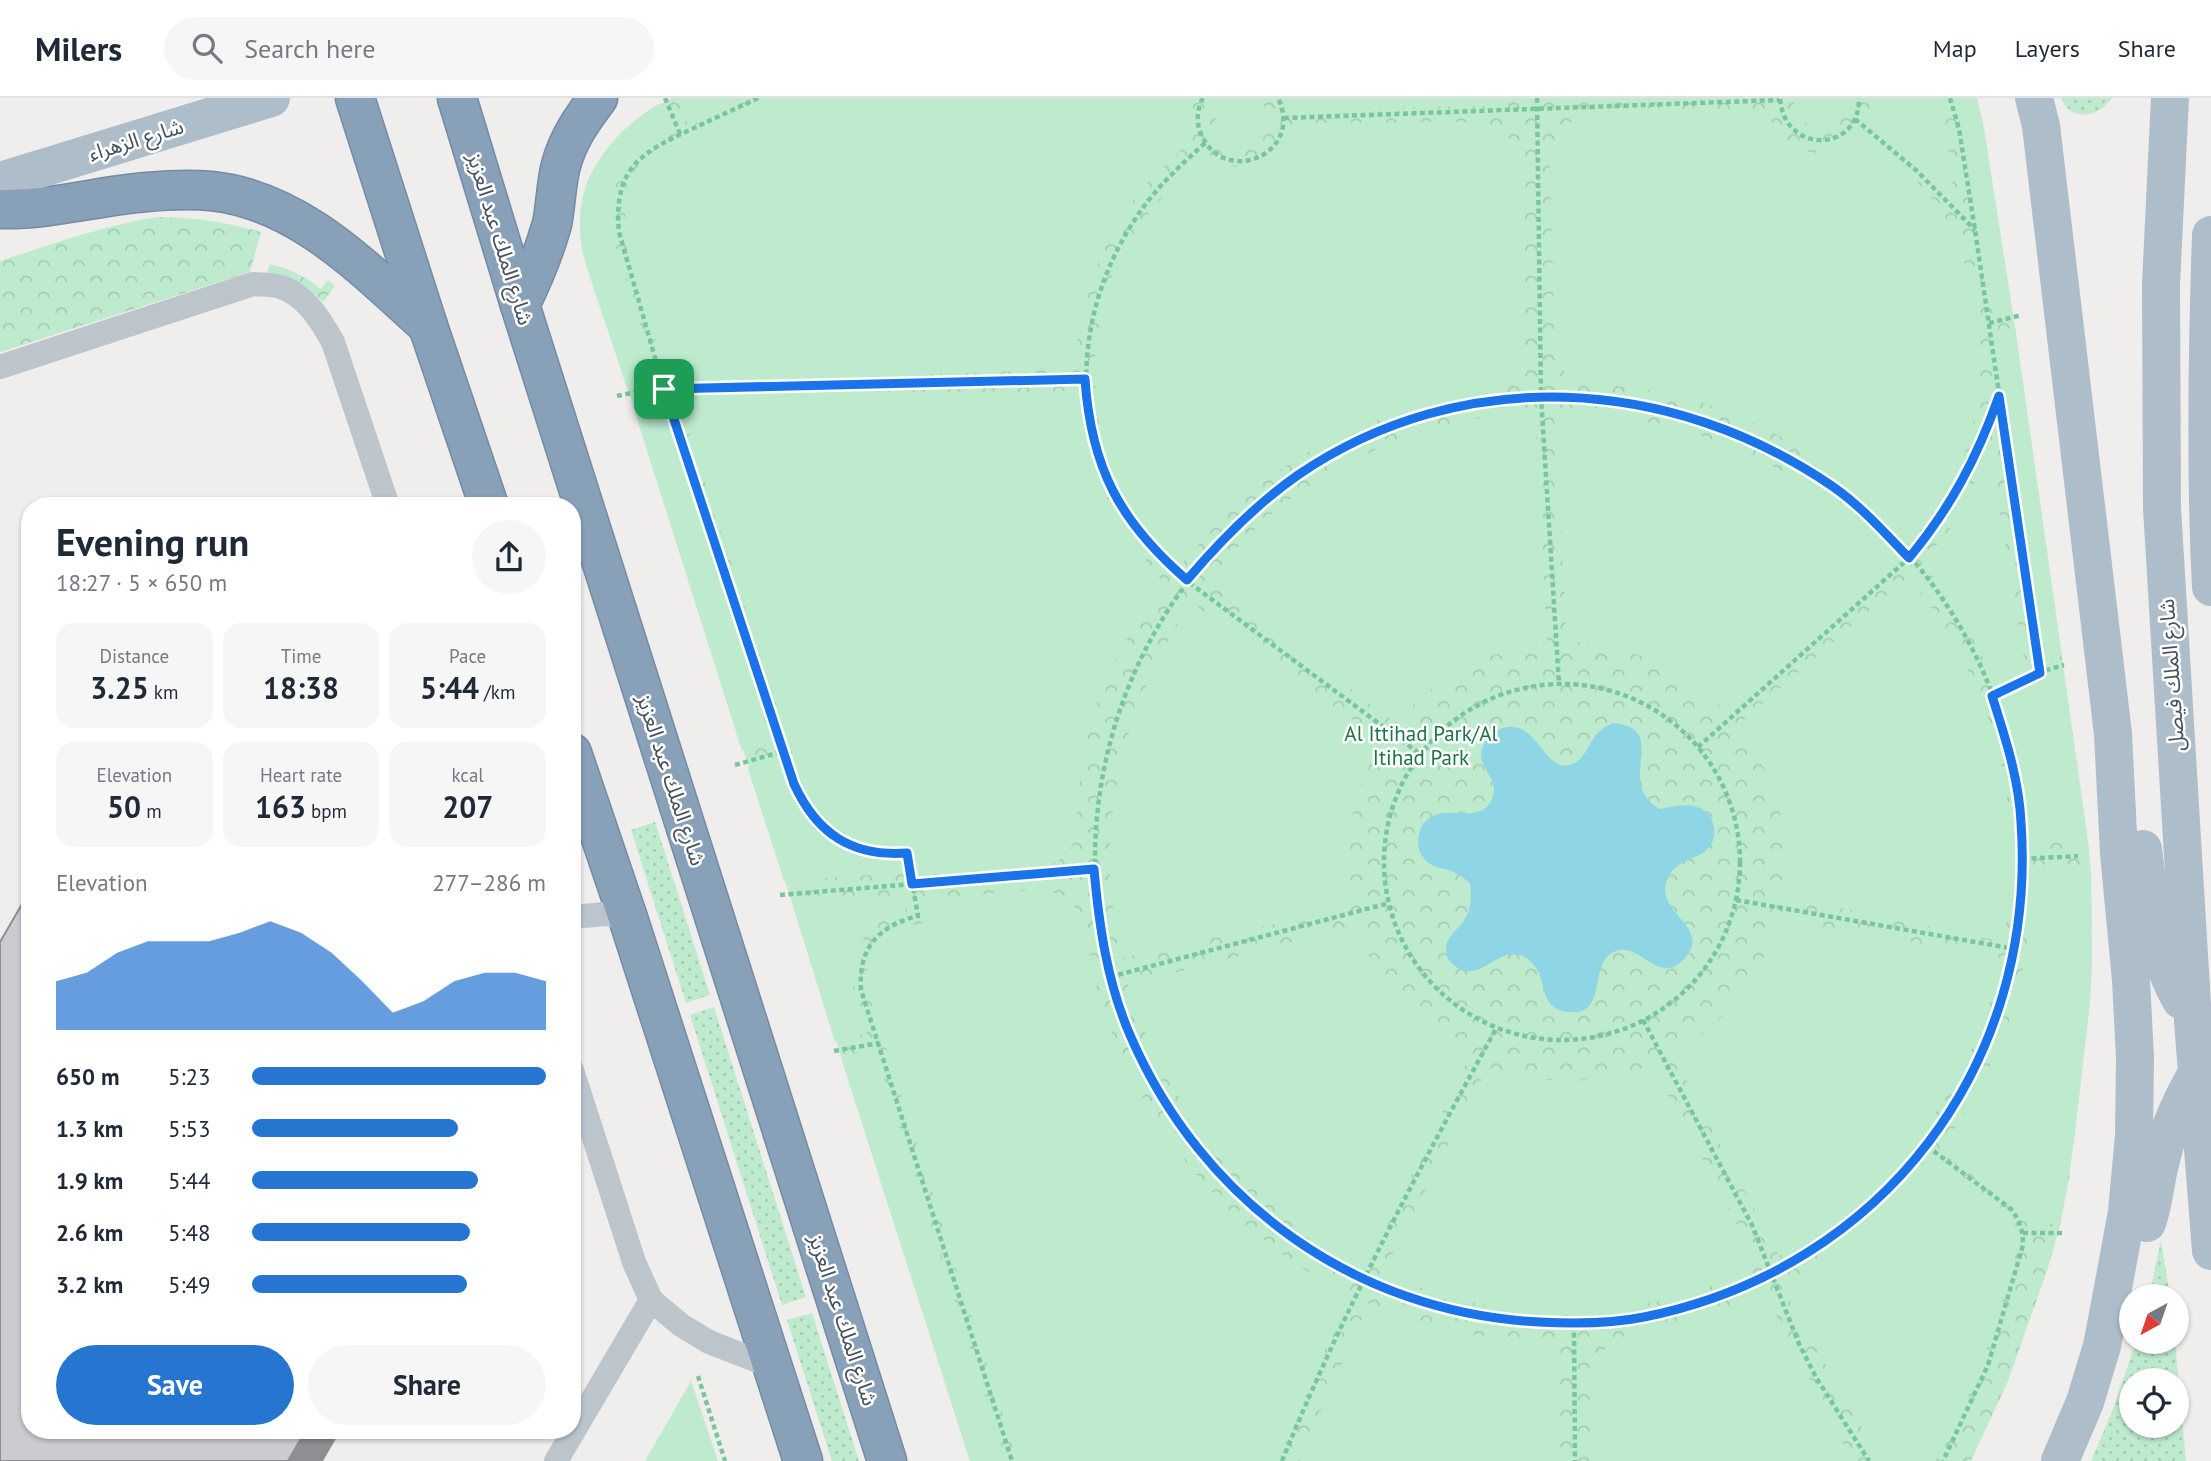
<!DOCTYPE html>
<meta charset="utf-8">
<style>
:root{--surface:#fff;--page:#f6f6f7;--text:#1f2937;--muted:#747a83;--line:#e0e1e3;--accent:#2675d1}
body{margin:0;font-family:"PT Sans","Noto Sans Arabic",sans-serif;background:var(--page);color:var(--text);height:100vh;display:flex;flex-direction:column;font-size:26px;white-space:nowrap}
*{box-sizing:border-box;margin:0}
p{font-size:23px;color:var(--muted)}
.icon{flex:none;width:38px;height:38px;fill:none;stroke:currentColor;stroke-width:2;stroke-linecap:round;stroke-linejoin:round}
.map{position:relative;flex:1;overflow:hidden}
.panel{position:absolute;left:21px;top:399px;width:560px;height:942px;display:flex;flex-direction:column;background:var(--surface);border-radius:28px;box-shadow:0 2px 5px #0004}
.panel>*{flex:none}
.needle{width:46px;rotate:220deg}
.tools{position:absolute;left:2119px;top:1186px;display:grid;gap:14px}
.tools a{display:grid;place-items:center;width:70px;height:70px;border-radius:50%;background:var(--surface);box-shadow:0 2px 5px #0004;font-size:35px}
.pin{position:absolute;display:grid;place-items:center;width:60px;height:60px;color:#fff;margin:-30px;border-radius:14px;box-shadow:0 4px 10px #0006}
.round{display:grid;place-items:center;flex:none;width:74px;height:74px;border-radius:37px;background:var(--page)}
.summary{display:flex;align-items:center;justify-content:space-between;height:119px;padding:0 35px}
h1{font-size:38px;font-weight:800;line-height:52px}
.stats{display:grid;grid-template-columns:repeat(3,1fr);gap:10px;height:119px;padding:7px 35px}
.stats div{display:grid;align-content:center;border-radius:18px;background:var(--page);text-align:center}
.stats b{font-size:30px;font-weight:800}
.stats small{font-size:19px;font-weight:400}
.stats p{font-size:19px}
.chart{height:196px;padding:14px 35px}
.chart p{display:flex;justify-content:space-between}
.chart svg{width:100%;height:126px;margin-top:7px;fill:var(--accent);opacity:.7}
.cta{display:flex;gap:14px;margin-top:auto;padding:14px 35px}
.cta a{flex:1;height:80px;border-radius:42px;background:var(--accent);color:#fff;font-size:28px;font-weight:800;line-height:80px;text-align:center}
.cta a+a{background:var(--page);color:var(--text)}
ul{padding:0 35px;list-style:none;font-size:23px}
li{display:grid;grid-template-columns:112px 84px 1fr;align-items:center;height:52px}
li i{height:18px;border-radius:9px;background:var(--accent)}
header{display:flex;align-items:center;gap:42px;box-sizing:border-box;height:98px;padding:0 35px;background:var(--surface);border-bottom:2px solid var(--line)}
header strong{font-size:33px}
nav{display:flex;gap:38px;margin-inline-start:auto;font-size:24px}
.search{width:490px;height:63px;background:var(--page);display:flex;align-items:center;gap:18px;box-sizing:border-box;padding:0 24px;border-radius:38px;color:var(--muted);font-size:26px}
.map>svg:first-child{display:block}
.grass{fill:url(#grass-dots);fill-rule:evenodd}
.park{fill:url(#park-crowns)}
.garden{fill:#beebce}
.water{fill:#8ed5e5}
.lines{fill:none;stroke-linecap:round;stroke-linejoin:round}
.highway-casing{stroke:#738ca4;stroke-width:41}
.path{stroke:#79c69e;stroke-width:4.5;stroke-dasharray:5 3.5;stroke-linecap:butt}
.lane{stroke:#bcc5cb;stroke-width:24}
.primary{stroke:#aebdca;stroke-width:38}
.highway{stroke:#88a1b9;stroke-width:38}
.shaded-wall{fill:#8d8f93}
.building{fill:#caccd2;stroke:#8d8f93;stroke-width:2}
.route-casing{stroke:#fff;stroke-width:14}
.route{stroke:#1a73e8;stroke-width:9}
.labels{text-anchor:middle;stroke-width:5;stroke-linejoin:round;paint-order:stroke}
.street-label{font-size:21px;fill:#475159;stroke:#fff}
.park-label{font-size:21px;fill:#1d7447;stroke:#fff}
</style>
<header>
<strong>Milers</strong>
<div class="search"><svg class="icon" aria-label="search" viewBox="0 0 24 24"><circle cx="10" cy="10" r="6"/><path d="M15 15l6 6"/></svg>Search here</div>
<nav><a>Map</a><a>Layers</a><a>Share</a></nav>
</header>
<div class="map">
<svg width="2211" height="1363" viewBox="0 0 2211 1363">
<defs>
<pattern id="grass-dots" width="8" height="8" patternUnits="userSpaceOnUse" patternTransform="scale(1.75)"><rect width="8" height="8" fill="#beebce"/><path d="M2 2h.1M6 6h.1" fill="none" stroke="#a5cbb3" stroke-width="1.8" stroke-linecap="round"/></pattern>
<pattern id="park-crowns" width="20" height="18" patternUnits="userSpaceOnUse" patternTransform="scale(1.75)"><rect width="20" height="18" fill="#beebce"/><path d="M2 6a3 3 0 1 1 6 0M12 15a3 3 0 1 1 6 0" fill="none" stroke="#a5cbb3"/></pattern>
</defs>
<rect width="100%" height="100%" fill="#f0eded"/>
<!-- grass -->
<g class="grass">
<path d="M2061,0h51c-13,19 -41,25 -51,0z"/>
<polygon points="655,724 710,897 686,905 631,732"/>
<polygon points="714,909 806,1199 782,1207 690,917"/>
<polygon points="2161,1142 2170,1199 2149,1199"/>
<polygon points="812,1215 859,1363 832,1363 787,1222"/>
<path d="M2136,1244h39l11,119h-95l22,-52zM2132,1283h45v45h-45z"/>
</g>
<!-- park -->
<g class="park">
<path d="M672,0h1305l7,31 31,198 72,507 4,37 1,90 -2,41 -21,177 -9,46 -12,43 -40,113 -37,80h-1001l-328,-1029 -59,-178c-2,-16 -4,-32 -2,-48 7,-47 49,-90 91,-108z"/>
<path d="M157,119c37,0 69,5 104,15l-11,40 -250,80v-91c52,-17 103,-35 157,-44z"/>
<path d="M270,166c20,5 35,12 51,25l7,-9 7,6 -12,16 -12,-11 -46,-15z"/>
</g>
<!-- garden -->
<g class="garden">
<polygon points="677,0 749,0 689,28"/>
<path d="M767,0h423c-4,15 -1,26 3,40 -17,18 -37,34 -53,53 -43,51 -58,114 -67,178l-399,15c-22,-49 -56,-136 -47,-190 2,-15 12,-32 24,-41 14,-11 31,-18 47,-25 23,-10 46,-20 69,-30z"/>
<path d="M1227,0h29c9,8 13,16 12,28 -7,42 -80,11 -41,-28z"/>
<polygon points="1291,0 1498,0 1489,8 1294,11"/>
<path d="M1794,0h53c-6,45 -57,31 -53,0z"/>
<path d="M1873,0h64c10,36 15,70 17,107l-84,-85z"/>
<polygon points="1954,0 1977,0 1984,31 2011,206 1989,210 1958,11"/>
<path d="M659,6l14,27c-47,20 -65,51 -62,101l46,145 -31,9c-9,-29 -19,-58 -29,-87 -7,-23 -16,-44 -17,-68 -3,-55 35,-100 79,-127z"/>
<path d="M1605,12h162c14,46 65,59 96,21 26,20 49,42 68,68 53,73 63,172 33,256 -12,32 -31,60 -52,86 -25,-25 -49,-52 -79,-72 -44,-31 -96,-58 -149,-71 -15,-3 -31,-8 -47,-10 -19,-4 -44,0 -63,-9 -10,-5 -15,-14 -19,-24l-5,-195c7,-32 22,-46 55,-50z"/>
<path d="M1468,24c28,2 36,7 51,30l6,185c-4,22 -10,42 -30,54 -17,10 -38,9 -57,13 -14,3 -28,7 -42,10 -92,26 -159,83 -219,155 -24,-27 -45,-55 -60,-88 -35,-77 -28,-177 17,-247 20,-31 45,-55 73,-78 39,23 72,10 87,-33z"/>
<polygon points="2015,229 2062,558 2040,564 1993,233"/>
<path d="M1079,293c10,81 33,131 85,192 -40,54 -71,110 -82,177 -2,18 -4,35 -5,53 -1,11 1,21 -4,31 -7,16 -23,22 -38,25l-121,3 -3,-24c-44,2 -80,-16 -105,-52l-128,-398z"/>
<polygon points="662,296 771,642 742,653 631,302"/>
<path d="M1554,313c100,5 184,27 268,85 26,19 49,42 72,64l-168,152c-50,-47 -90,-65 -159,-71z"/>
<path d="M1535,314l12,231c-67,10 -105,30 -152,80l-187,-144c21,-23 41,-45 64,-65 59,-51 138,-84 214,-97 16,-3 33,-3 49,-5z"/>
<path d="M1989,350l37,223 -29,17c-20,-47 -45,-87 -76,-127 37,-33 49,-68 68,-113z"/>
<path d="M1908,479c9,13 20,25 28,38 45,66 74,151 75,231 0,32 -3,64 -7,96l-220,-46c7,-67 -7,-115 -46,-171z"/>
<path d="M1191,504l191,139c-32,58 -40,101 -31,166l-230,51c-6,-36 -12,-72 -11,-108 3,-95 32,-168 81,-248z"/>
<path d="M2048,581l17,1 24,170h-27v-15h-30c-5,-46 -15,-90 -30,-134l14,-11z"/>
<path d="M782,661c11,66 49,98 115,101l2,13 -115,8 -36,-112z"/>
<path d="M2062,772l29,1 1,90 -2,41 -16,139 -14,84 -31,-5 -89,-70c35,-50 65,-103 79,-163 4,-16 7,-32 8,-48 2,-16 -1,-37 9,-52 6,-10 15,-13 26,-17z"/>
<path d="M1035,792c53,1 51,46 59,86 4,18 10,38 17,56 40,98 102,177 191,236 15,9 31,17 47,26l-72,167h-259l-152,-477c0,-41 20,-53 57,-61l-2,-23z"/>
<path d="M904,800l2,12c-35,11 -58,38 -53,77 2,16 9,32 14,47l-32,8 -43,-139z"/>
<path d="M1779,821l222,39c-4,15 -7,31 -12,46 -30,91 -91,172 -169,227 -13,9 -27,17 -41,25l-106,-201c56,-36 85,-73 106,-136z"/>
<path d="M1356,828c24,64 53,97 112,133l-101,207c-14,-7 -29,-14 -43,-23 -80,-49 -144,-125 -180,-213 -6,-14 -11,-30 -16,-45z"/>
<polygon points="875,953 1006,1363 970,1363 842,963"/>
<path d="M1652,967l107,201c-29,13 -59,26 -91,33 -62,14 -130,16 -192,4 -32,-6 -63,-18 -93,-29l105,-207c62,19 102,19 164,-2z"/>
<path d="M1936,1059l68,53c9,11 12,20 14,35 -18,70 -45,154 -83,216h-54l-95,-167 79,-63 37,-35z"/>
<path d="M1766,1198l86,165h-259c-1,-17 -1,-33 -2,-50 0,-33 -4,-52 27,-72z"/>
<path d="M1369,1205c30,11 60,22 92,29 32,7 64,8 97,10l2,119h-261z"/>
<polygon points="691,1283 718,1363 645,1363"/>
</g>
<!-- water -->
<path class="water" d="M1613,625c59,5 0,60 47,86 17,-3 36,-9 49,6 4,6 6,13 5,20 -2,21 -24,21 -38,32 -6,5 -11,15 -11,23 0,25 46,41 19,69 -28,30 -47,-26 -75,-4 -19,15 -2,62 -42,57 -6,-1 -14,-4 -18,-10 -7,-11 -6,-28 -16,-38 -27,-29 -47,16 -72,6 -5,-3 -9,-6 -12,-10 -11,-21 11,-29 18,-45 5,-11 4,-20 3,-32 -4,-3 -8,-7 -13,-9 -6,-4 -13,-5 -20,-7 -17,-5 -23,-23 -16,-39 17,-33 60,4 72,-32 5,-16 -11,-26 -12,-40 0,-13 11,-24 22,-28 34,-11 41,48 70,36 18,-8 13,-30 40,-41z"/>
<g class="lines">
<defs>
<g id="highway">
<polyline points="355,0 428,228 489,408"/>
<polyline points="457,0 520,207 887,1363"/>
<path d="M0,111c53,1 96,-13 147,-17 21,-2 43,-3 64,-1 89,9 154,79 217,135"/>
<path d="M520,207c13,-26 24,-53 32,-81 4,-20 4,-40 9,-59 7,-26 21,-46 37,-67"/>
<polyline points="572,655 628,820 803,1363"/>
</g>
</defs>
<!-- highway casing -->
<use href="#highway" class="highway-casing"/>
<!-- path -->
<g class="path">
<polyline points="665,0 680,36"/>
<path d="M758,0c-21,10 -43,20 -64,30 -52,24 -81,39 -75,104l45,157 130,395c23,50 59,73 113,69l11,63c-40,10 -60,32 -57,74l151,471"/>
<path d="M1203,0c-6,10 -7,25 -2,36 23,54 104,20 77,-36"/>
<polyline points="1537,0 1541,299 1559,586"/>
<polyline points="1950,0 1959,31 1975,132 2040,574"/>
<path d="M1780,1c5,56 80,54 79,-1"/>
<polyline points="1284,20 1779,2"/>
<polyline points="1855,21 1917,73 1975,132"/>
<path d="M1205,45c-23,21 -45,41 -63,66 -69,97 -78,225 -4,323 13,18 31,33 49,49l233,173"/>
<polyline points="1989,225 2022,217"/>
<polyline points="617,298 651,291 1085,281"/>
<circle cx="1559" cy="762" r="464"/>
<circle cx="1562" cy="764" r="178"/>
<polyline points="1992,598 2040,574 2064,567"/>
<polyline points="1698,649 1909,460 1947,410 1963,384 1977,356 1999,299"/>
<polyline points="735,667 784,653"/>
<polyline points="2023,761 2078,758"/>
<polyline points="780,797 1094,771"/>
<polyline points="1736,802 2015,851"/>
<polyline points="1110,879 1389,805"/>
<polyline points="1643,922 1752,1127 1799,1246 1817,1281 1869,1363"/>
<polyline points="834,953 879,945"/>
<path d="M1927,1048l84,63c9,12 12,21 12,36l-35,120 -45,96"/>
<polyline points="2023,1135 2064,1135"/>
<polyline points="1574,1226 1575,1363"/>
<polyline points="698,1278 725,1363"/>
<path d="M1282,1363c61,-150 137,-292 215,-434"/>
</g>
<!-- lane -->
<g class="lane">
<path d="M0,269l253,-83c8,1 19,0 28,3 25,8 40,34 52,55l55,164"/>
<polyline points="572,819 605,816 628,820"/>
<polyline points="651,1202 681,1227 709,1244 773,1269"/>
<polyline points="556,1363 651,1202 634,1164 572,972"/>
</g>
<!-- primary -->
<g class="primary">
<polyline points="2034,0 2041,28 2113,636 2119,755 2131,882 2135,960 2134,1037 2127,1114 2113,1190 2102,1248 2085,1304 2060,1363"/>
<polyline points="2170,0 2161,186 2162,410 2193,923 2211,1153"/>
<polyline points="0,83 271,0"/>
<path d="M2211,137c-4,117 -6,235 0,352"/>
<path d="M2143,751c6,49 12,107 38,151"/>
<path d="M2147,1125c7,-19 8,-40 13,-59 7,-33 20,-62 37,-91"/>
</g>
<!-- highway -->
<use href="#highway" class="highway"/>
</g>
<!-- shaded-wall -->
<polygon class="shaded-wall" points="306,1332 341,1332 323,1363 288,1363"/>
<!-- building -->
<polygon class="building" points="22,806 30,810 30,1332 306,1332 288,1363 0,1363 0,844"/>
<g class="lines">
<defs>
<path id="route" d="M1085,281c6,89 35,143 102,201 33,-39 68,-75 111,-105 164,-112 373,-99 534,11 29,20 53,47 77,72 42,-51 68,-100 90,-162l41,277 -48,23c13,41 27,83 29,126 17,242 -138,447 -377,495 -34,7 -70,7 -105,5 -183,-9 -337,-120 -409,-287 -23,-53 -31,-110 -36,-166l-182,15 -5,-31c-55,4 -90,-19 -113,-69l-130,-395z"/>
</defs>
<!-- route casing -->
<use href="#route" class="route-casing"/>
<!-- route -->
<use href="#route" class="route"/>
</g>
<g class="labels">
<!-- street labels -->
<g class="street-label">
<text transform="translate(136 42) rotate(-17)" y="7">شارع الزهراء</text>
<text transform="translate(500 141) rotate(73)" y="7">شارع الملك عبد العزيز</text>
<text transform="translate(2172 577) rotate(-94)" y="7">شارع الملك فيصل</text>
<text transform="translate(671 682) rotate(72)" y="7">شارع الملك عبد العزيز</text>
<text transform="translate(843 1222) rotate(72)" y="7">شارع الملك عبد العزيز</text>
</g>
<!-- park labels -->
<g class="park-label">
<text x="1421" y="643">Al Ittihad Park/Al<tspan x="1421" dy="24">Itihad Park</tspan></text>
</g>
</g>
</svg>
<div class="tools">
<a><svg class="needle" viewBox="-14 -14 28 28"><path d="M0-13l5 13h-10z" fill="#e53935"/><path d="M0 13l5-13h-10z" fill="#747a83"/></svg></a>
<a><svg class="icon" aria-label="locate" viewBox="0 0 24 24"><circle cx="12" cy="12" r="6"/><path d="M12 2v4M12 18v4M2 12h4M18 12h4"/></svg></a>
</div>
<div class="pin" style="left:664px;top:291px;background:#1e9e55"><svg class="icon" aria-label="arrive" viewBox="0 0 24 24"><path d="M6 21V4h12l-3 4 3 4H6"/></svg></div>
<section class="panel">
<div class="summary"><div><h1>Evening run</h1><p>18:27 · 5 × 650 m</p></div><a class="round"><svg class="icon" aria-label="share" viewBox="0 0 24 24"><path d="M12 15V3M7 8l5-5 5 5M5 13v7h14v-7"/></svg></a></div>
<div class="stats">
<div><p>Distance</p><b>3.25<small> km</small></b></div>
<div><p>Time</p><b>18:38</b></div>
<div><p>Pace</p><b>5:44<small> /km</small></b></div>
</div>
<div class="stats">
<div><p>Elevation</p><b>50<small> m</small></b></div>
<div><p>Heart rate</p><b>163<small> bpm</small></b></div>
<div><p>kcal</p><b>207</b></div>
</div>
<div class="chart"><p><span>Elevation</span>277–286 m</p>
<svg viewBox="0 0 160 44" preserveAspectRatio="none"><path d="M0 44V27L10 24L20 17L30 13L40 13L50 13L60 10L70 6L80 10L90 17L100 27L110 38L120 34L130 27L140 24L150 24L160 27V44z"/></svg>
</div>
<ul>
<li><b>650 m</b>5:23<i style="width:100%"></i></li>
<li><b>1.3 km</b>5:53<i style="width:70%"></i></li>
<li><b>1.9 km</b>5:44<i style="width:77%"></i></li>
<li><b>2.6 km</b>5:48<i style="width:74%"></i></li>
<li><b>3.2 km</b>5:49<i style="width:73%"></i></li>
</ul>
<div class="cta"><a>Save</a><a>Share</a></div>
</section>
</div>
